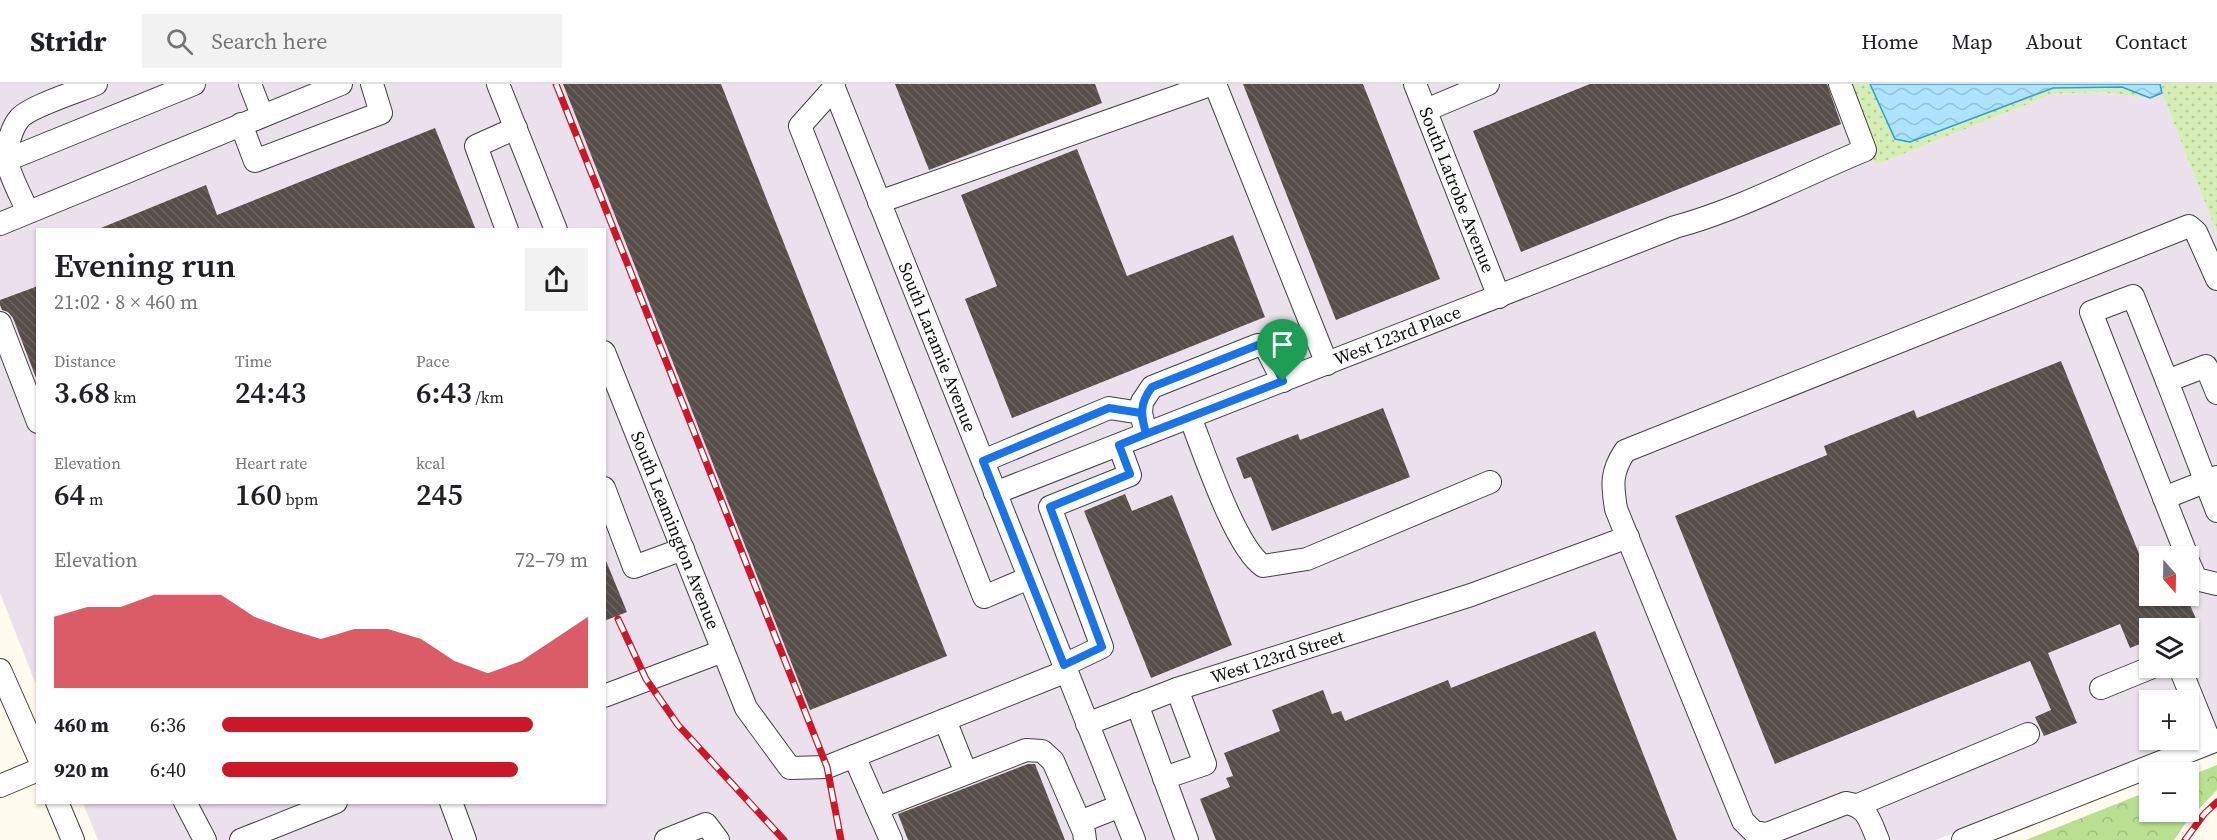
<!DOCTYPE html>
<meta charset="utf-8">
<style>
:root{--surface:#fff;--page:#f2f2f2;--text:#202124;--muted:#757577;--line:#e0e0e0;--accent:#cd1728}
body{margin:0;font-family:"Source Serif 4",serif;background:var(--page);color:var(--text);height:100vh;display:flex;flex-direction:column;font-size:22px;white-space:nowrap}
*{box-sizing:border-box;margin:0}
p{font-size:20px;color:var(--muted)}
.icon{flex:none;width:33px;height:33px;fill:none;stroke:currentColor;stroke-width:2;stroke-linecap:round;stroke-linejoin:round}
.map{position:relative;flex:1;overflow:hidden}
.sheet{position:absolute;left:36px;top:144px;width:570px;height:576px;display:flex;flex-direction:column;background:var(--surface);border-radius:0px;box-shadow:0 2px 4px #0004}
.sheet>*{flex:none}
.needle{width:39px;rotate:160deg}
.buttons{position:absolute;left:2139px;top:462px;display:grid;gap:12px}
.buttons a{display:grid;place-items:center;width:60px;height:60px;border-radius:0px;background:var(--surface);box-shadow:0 2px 4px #0004;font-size:30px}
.pin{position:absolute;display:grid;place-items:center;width:51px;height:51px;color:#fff;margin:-62px -26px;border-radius:50% 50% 50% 0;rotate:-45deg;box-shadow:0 0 6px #0007}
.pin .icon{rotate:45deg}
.round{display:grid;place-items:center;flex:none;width:63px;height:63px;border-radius:0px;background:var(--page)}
.summary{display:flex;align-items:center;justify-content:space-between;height:102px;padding:0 18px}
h1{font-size:33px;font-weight:600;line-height:45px}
.figures{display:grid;grid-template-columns:repeat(3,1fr);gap:9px;height:102px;padding:6px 18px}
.figures div{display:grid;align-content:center}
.figures b{font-size:30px;font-weight:600}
.figures small{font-size:16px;font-weight:400}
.figures p{font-size:16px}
.chart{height:168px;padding:12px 18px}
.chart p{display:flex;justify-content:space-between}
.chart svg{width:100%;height:108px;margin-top:6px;fill:var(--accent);opacity:.7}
ul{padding:0 18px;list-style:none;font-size:20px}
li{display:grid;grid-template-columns:96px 72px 1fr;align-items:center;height:45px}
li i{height:15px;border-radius:8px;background:var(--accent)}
header{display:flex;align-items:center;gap:36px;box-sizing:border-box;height:84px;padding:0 30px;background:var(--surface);border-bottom:2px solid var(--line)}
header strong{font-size:28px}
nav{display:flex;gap:33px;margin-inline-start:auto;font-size:21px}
.search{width:420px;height:54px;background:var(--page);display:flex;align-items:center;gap:15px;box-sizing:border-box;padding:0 21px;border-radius:0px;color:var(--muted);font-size:22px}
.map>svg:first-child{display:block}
.industrial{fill:#ebe1ed;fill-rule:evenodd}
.grass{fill:url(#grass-dots)}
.forest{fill:url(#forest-crowns)}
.water{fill:url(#water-waves);stroke:#2c9edb;stroke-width:1.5}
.building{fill:url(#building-back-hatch)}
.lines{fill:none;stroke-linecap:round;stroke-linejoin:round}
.minor-casing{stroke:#414141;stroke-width:24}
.minor{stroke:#fff;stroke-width:22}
.rail-casing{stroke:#cd1728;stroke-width:7}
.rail{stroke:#fff;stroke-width:4.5;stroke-dasharray:14;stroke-linecap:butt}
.route-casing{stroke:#fff;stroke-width:12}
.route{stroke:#1a73e8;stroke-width:8}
.labels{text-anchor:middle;stroke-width:6;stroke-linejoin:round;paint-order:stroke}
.street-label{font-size:18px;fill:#0e0e0e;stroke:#fff}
</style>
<header>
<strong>Stridr</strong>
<div class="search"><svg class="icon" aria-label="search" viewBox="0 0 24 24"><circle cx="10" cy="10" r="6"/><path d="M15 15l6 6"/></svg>Search here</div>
<nav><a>Home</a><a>Map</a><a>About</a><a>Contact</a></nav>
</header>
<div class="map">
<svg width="2217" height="756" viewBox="0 0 2217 756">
<defs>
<pattern id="grass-dots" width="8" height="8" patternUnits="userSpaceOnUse" patternTransform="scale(1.5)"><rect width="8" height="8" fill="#d5eeb3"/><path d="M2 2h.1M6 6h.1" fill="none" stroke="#b6cb99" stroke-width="1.8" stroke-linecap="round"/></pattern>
<pattern id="forest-crowns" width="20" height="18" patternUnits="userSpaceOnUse" patternTransform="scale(1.5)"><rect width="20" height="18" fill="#b9e091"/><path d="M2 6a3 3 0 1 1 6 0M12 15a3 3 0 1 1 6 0" fill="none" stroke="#9ebf7c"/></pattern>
<pattern id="water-waves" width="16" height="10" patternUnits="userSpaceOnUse" patternTransform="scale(1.5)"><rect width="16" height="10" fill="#ade3fd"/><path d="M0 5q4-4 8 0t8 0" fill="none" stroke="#94c2d8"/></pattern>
<pattern id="building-back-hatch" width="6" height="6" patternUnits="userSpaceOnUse" patternTransform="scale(1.5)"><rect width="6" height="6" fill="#574e49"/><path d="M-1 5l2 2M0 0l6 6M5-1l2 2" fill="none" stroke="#6a635f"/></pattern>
</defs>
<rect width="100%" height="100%" fill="#fffbee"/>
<!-- industrial -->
<path class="industrial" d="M0,0h1846l30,81 177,-71 47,-2 50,6 12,-5 55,140v497l-281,110h-1838l-15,-37 521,-1v-572h-566l-1,457 -37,-94zM2150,472h38v40h-38zM2150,544h38v40h-38zM2150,616h38v40h-38z"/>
<!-- grass -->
<polygon class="grass" points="1846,0 2217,0 2217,149 2162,9 2150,14 2100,8 2053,10 1876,81"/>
<!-- forest -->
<polygon class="forest" points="2217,681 2217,706 2187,737 2174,756 2026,756 2149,707 2150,728 2188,728 2189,692"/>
<!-- water -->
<polygon class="water" points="1870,0 2160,0 2162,9 2150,14 2122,3 2053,4 1910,58 1895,55"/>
<!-- building -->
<g class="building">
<polygon points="563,0 721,0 947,572 810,626"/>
<polygon points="895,0 1095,0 1102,19 929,86"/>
<polygon points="1243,0 1363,0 1440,195 1336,236"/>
<polygon points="1590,0 1827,0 1841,40 1521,168 1473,47"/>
<polygon points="435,44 476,146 96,146 206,101 217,131"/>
<polygon points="1077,65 1127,192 1233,151 1265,233 1012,334 965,215 997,202 961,111"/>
<polygon points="38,202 38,299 13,234 8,228 2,226 0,221 0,216"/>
<polygon points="2061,277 2144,482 2150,479 2150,512 2186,512 2197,537 2179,544 2150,544 2150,556 2130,564 2120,540 2048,569 2077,639 2044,652 2035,633 2051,626 2030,577 1775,680 1675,432 1827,371 1824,362 1914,326 1917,334"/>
<polygon points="1383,324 1410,393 1272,447 1251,393 1244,395 1236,374 1298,350 1300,356"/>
<polygon points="1125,410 1132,427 1172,411 1232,561 1151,594 1084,427"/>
<polygon points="604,472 627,528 604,537"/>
<polygon points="1595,547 1677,756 1216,756 1200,715 1230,703 1226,694 1233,692 1224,669 1280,647 1272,626 1323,606 1332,630 1341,627 1345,637 1448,596 1451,604"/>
<polygon points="1028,680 1035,680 1065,756 908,756 898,730"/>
</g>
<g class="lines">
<defs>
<g id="minor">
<polyline points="250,0 262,31"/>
<polyline points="498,0 556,146"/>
<polyline points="834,0 834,4 800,42 984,513 1029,494"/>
<polyline points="1215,0 1327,280"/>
<path id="s1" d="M1415,0l84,213"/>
<path id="s2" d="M834,4l300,752"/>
<polyline points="1426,26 1488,0"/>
<polyline points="241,40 255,77 381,29 372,0"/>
<polyline points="7,76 194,0"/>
<polyline points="879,118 1213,0"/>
<path d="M28,128c-6,-14 -19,-37 -21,-52 -1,-12 4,-31 12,-41 9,-12 60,-28 77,-35"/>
<polyline points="0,140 341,0"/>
<polyline points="507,146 476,62 516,44"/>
<polyline points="0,239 38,338"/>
<path id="s3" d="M604,268l142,356 44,60 37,-1 240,-96"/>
<polyline points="2167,297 2133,212 2091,228 2187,472"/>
<polyline points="2217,309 2206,282 2167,297 2217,427"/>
<polyline points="1141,329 1142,318 1152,303 1258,261 1265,262 1283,297"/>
<path d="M1190,333c14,35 45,130 73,149l44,-7 183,-77"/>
<polyline points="983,377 1109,324 1141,329 1146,350"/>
<polyline points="604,404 634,483 683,465"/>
<path id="s4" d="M995,409l680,-266c66,-18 127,-51 190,-77l-25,-66"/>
<polyline points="2164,414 2217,393"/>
<polyline points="2188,477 2196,495 2217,500"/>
<polyline points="1064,581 1102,563 1050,423 1130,391 1119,361"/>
<polyline points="2180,584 2210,658"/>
<polyline points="0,586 38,672"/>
<polyline points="2101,604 2150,584"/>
<polyline points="604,612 723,567"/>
<polyline points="1137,620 1187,756"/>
<polyline points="945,636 966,689"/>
<path id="s5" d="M1087,640l90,-35 294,-94 157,-58"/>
<polyline points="854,672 891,756"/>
<polyline points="1164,694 1205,680 1177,605"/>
<polyline points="0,702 38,686"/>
<polyline points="57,718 73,756"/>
<polyline points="185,718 205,756"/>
<polyline points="451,718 465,756"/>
<polyline points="1858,721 2028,650"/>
<polyline points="877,724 1026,666 1042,667 1053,677 1084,748 1085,756"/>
<polyline points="1080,738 1120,722"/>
<polyline points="241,756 336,718"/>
<polyline points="666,756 706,740 718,756"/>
<path d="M1878,756c-8,-18 -10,-34 -32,-37l-79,31 -13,-2 -11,-11 -127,-312c-4,-25 -5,-37 9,-58l564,-225 7,6 21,47"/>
<polyline points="1963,756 2217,656"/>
</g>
</defs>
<!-- minor casing -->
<use href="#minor" class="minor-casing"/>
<!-- minor -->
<use href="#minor" class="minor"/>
<defs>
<g id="rail">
<polyline points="556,0 827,683 841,756"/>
<polyline points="618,535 646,595 678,641 784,756"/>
<polyline points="2185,756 2205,729 2217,718"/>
</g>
</defs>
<!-- rail casing -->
<use href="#rail" class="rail-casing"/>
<!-- rail -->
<use href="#rail" class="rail"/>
</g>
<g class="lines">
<defs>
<path id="route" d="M1283,297l-137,53 -5,-21 -32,-5 -126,53 81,204 38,-18 -52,-140 80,-33 -11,-29 27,-11c-5,-20 -7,-30 6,-47l106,-42 7,1 18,35"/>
</defs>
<!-- route casing -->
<use href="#route" class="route-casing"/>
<!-- route -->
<use href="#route" class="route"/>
</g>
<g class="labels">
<!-- street labels -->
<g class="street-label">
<text dy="6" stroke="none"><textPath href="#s1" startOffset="114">South Latrobe Avenue</textPath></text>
<text dy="6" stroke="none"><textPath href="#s4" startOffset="432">West 123rd Place</textPath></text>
<text dy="6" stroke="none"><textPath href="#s2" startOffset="279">South Laramie Avenue</textPath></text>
<text dy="6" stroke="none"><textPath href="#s3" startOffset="192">South Leamington Avenue</textPath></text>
<text dy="6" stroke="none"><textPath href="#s5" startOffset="202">West 123rd Street</textPath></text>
</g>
</g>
</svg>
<div class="buttons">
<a><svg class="needle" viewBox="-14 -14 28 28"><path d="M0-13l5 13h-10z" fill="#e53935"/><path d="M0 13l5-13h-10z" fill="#757577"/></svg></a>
<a><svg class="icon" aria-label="layers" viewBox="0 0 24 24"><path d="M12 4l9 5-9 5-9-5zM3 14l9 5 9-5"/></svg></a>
<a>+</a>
<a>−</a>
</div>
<div class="pin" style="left:1283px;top:297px;background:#1e9e55"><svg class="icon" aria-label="arrive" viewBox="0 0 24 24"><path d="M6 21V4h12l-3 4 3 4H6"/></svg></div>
<section class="sheet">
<div class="summary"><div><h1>Evening run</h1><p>21:02 · 8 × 460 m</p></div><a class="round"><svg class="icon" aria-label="share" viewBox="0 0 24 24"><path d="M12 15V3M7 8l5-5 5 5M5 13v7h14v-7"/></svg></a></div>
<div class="figures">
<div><p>Distance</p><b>3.68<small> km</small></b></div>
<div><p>Time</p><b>24:43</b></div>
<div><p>Pace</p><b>6:43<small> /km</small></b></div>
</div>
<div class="figures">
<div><p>Elevation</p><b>64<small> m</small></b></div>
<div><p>Heart rate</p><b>160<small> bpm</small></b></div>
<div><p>kcal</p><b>245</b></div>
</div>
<div class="chart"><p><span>Elevation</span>72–79 m</p>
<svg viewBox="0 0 160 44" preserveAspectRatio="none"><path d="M0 44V15L10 11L20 11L30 6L40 6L50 6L60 15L70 20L80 24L90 20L100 20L110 24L120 33L130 38L140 33L150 24L160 15V44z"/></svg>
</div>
<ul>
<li><b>460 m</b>6:36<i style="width:85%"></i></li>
<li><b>920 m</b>6:40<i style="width:81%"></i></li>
</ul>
</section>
</div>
